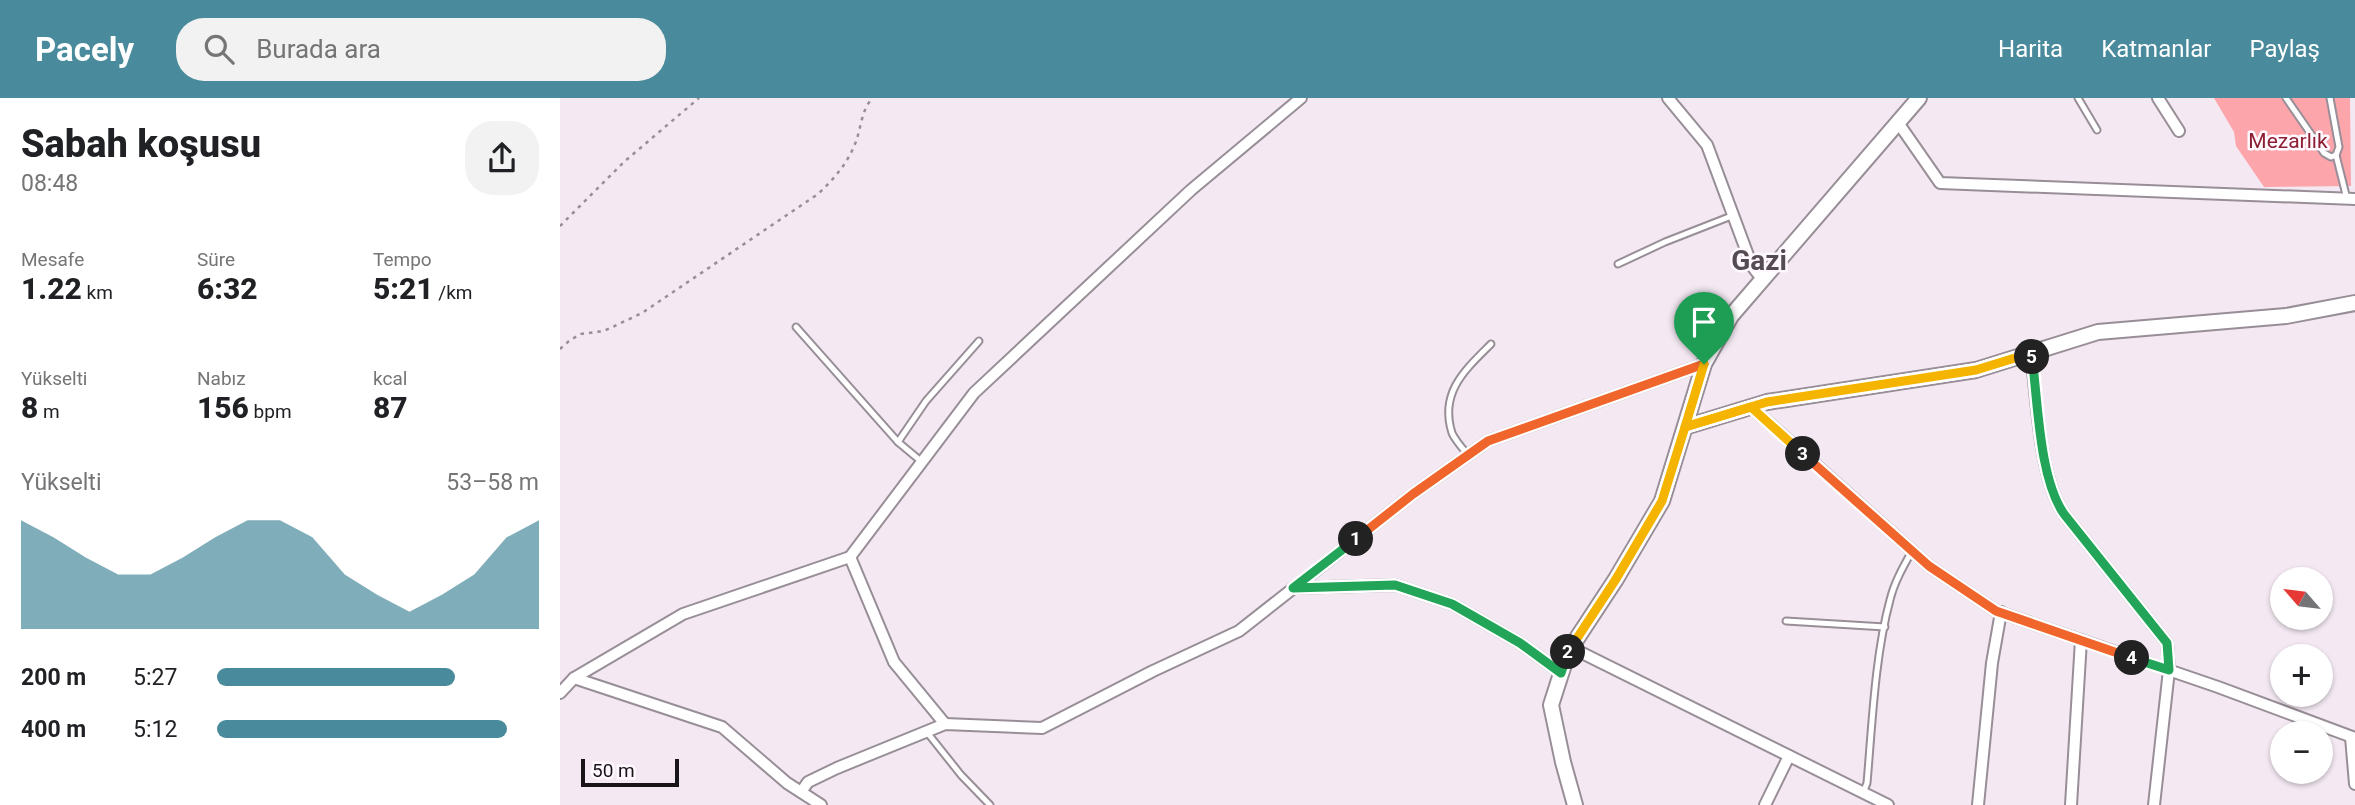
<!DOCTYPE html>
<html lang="tr">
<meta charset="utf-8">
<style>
:root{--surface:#fff;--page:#f2f2f2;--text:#202124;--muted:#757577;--accent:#498b9c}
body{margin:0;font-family:Roboto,sans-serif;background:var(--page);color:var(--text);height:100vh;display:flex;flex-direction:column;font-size:26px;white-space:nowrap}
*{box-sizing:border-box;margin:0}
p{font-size:23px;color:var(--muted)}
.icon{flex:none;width:38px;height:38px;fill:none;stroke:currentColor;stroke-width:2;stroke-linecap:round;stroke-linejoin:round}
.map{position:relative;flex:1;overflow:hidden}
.panel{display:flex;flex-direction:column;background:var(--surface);width:560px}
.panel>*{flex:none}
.needle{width:46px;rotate:298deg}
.tools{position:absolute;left:1710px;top:469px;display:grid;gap:14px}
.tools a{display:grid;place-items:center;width:63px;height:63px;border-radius:50%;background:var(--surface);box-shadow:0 2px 5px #0004;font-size:35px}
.scale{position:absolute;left:21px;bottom:18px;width:98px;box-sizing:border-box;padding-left:7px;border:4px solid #181417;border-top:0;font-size:19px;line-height:24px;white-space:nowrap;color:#181417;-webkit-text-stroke:5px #fff8fe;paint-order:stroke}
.pin{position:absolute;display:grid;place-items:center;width:60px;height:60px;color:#fff;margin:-72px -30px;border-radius:50% 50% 50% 0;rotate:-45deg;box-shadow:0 0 7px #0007}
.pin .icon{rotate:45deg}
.km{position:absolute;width:35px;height:35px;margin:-18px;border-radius:50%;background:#222;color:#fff;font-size:19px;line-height:35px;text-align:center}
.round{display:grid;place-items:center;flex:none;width:74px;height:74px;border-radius:28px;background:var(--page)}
.headline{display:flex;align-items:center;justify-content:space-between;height:119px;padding:0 21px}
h1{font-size:38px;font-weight:800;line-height:52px}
.figures{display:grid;grid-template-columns:repeat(3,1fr);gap:10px;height:119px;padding:7px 21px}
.figures div{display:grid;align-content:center}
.figures b{font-size:30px;font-weight:800}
.figures small{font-size:19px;font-weight:400}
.figures p{font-size:19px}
.chart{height:196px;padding:14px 21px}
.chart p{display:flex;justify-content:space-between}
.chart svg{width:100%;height:126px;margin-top:7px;fill:var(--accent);opacity:.7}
ul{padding:0 21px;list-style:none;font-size:23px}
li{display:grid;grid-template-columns:112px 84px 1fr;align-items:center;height:52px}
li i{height:18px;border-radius:9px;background:var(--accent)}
header{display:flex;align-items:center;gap:42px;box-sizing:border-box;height:98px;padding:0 35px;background:var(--accent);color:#fff}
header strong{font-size:33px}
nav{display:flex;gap:38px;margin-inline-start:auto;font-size:24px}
.search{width:490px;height:63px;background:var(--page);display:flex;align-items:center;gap:18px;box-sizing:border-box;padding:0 24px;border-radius:28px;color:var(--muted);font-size:26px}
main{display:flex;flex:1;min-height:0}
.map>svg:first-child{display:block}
.green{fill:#fca5aa}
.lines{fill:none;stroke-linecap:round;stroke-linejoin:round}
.service-casing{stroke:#988e97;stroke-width:9}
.minor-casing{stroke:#988e97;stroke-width:14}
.tertiary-casing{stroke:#988e97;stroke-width:18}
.path{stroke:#978f96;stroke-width:2.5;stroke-dasharray:3.5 5;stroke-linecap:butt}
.service{stroke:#fff;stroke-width:5}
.minor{stroke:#fff;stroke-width:10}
.tertiary{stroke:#fff;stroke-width:14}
.split-1-casing{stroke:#fff;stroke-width:14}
.split-2-casing{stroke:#fff;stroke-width:14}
.split-3-casing{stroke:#fff;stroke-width:14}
.split-4-casing{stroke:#fff;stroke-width:14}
.split-5-casing{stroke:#fff;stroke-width:14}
.split-6-casing{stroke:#fff;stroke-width:14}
.split-1{stroke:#f0652b;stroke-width:9}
.split-2{stroke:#22a559;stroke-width:9}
.split-3{stroke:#f5b400;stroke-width:9}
.split-4{stroke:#f0652b;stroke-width:9}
.split-5{stroke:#22a559;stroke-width:9}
.split-6{stroke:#f5b400;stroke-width:9}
.labels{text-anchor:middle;stroke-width:5;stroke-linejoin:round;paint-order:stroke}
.park-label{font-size:21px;fill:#8c1e32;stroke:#fff8fe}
.district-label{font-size:28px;font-weight:bold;fill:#544b53;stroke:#fff8fe}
</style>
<header>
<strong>Pacely</strong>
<div class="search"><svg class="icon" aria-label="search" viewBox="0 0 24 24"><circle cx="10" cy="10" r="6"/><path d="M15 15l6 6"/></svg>Burada ara</div>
<nav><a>Harita</a><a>Katmanlar</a><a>Paylaş</a></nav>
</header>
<main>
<section class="panel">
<div class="headline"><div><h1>Sabah koşusu</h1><p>08:48</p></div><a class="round"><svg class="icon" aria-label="share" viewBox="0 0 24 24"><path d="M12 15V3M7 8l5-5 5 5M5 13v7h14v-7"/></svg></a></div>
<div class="figures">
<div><p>Mesafe</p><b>1.22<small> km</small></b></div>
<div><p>Süre</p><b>6:32</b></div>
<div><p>Tempo</p><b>5:21<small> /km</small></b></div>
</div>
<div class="figures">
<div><p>Yükselti</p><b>8<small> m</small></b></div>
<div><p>Nabız</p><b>156<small> bpm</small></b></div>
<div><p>kcal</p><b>87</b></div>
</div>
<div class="chart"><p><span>Yükselti</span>53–58 m</p>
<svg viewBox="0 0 160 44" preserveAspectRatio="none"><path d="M0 44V6L10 12L20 19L30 25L40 25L50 19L60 12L70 6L80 6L90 12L100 25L110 32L120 38L130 32L140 25L150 12L160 6V44z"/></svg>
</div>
<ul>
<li><b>200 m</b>5:27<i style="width:74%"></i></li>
<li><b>400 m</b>5:12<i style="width:90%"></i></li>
</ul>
</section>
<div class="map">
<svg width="1795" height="707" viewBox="0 0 1795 707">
<rect width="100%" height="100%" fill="#f4e9f3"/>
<!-- green -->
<polygon class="green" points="1654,0 1790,0 1791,88 1704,89 1676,48 1674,34"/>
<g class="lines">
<defs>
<g id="service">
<polyline points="1518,0 1537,32"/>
<polyline points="1726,0 1764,55 1771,59 1776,57 1779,49 1770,0"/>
<polyline points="1776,57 1787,101"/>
<polyline points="1058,166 1105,144 1174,117"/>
<polyline points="236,229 338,344 362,364"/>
<polyline points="338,344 366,303 419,243"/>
<path d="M908,357c-5,-6 -13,-15 -16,-22 -13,-41 14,-64 39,-89"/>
<polyline points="1226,523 1325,529"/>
<polyline points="366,633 401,677 430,707"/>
<path d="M1303,695l4,-10c5,-57 8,-128 23,-183 4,-17 13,-33 22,-49"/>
</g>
<g id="minor">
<polyline points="1108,0 1147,47 1192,168 1202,181"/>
<polyline points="1598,0 1619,33"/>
<polyline points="1339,26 1380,85 1795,101"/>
<path d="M1471,255c6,45 8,125 33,161l103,129 2,27 -15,135"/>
<polyline points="1191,309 1369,468 1436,513 1658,589 1795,640"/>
<polyline points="290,459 334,564 385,626"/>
<polyline points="733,490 835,487 892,506 960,545 1001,575"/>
<polyline points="1010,549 1328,707"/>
<polyline points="14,580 162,629 227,685 261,707"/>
<polyline points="0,595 14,580 123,516 290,459 414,295 631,92 741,0"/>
<polyline points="1791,639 1795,686"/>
<polyline points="241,694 248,684 277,670 385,626 482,630 593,573 679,533 853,396 928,343 1144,266"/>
<polyline points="1205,707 1229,658"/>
<polyline points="1418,707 1432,565 1441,514"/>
<polyline points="1511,707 1521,542"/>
</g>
<g id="tertiary">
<polyline points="1125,329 1207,304 1416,272 1538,234 1726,218 1795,205"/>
<polyline points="1015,707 1003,664 991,607 1008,554 1056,481 1102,403 1144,266 1171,218 1359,0"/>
</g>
</defs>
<!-- service casing -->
<use href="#service" class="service-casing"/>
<!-- minor casing -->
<use href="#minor" class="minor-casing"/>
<!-- tertiary casing -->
<use href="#tertiary" class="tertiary-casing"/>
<!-- path -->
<g class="path">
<polyline points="0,128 65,63 139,0"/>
<path d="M0,251l10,-9 11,-6 23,-3 38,-18 176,-119c16,-15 29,-30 37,-50 6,-14 6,-35 18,-46"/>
</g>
<!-- service -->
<use href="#service" class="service"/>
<!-- minor -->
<use href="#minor" class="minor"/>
<!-- tertiary -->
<use href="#tertiary" class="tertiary"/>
</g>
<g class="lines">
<defs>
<polyline id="split-1" points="796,441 853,396 928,343 1144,266"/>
<polyline id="split-2" points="796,441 733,490 835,487 892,506 960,545 1001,575 1008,554"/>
<polyline id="split-3" points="1008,554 1056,481 1102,403 1125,329 1191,309 1243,356"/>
<polyline id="split-4" points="1243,356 1369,468 1436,513 1572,560"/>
<path id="split-5" d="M1472,259c6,45 7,121 32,157l103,129 2,27 -37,-12"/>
<polyline id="split-6" points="1144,266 1125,329 1207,304 1416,272 1471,255 1472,259"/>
</defs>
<!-- split-1 casing -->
<use href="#split-1" class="split-1-casing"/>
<!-- split-2 casing -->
<use href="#split-2" class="split-2-casing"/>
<!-- split-3 casing -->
<use href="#split-3" class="split-3-casing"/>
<!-- split-4 casing -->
<use href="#split-4" class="split-4-casing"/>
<!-- split-5 casing -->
<use href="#split-5" class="split-5-casing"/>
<!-- split-6 casing -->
<use href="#split-6" class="split-6-casing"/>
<!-- split-1 -->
<use href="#split-1" class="split-1"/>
<!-- split-2 -->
<use href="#split-2" class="split-2"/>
<!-- split-3 -->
<use href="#split-3" class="split-3"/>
<!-- split-4 -->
<use href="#split-4" class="split-4"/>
<!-- split-5 -->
<use href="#split-5" class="split-5"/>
<!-- split-6 -->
<use href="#split-6" class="split-6"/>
</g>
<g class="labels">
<!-- park labels -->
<g class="park-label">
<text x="1728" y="50">Mezarlık</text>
</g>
<!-- district labels -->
<g class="district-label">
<text x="1199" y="172">Gazi</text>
</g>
</g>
</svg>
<div class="tools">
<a><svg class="needle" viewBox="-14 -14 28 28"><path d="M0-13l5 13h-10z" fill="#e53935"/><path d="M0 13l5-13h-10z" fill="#757577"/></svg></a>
<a>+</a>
<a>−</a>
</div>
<div class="scale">50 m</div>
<div class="pin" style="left:1144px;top:266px;background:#1e9e55"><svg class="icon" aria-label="arrive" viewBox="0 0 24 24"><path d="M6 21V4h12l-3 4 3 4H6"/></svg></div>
<b class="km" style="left:796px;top:441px">1</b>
<b class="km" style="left:1008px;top:554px">2</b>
<b class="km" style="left:1243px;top:356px">3</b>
<b class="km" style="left:1572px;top:560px">4</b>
<b class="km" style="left:1472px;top:259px">5</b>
</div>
</main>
